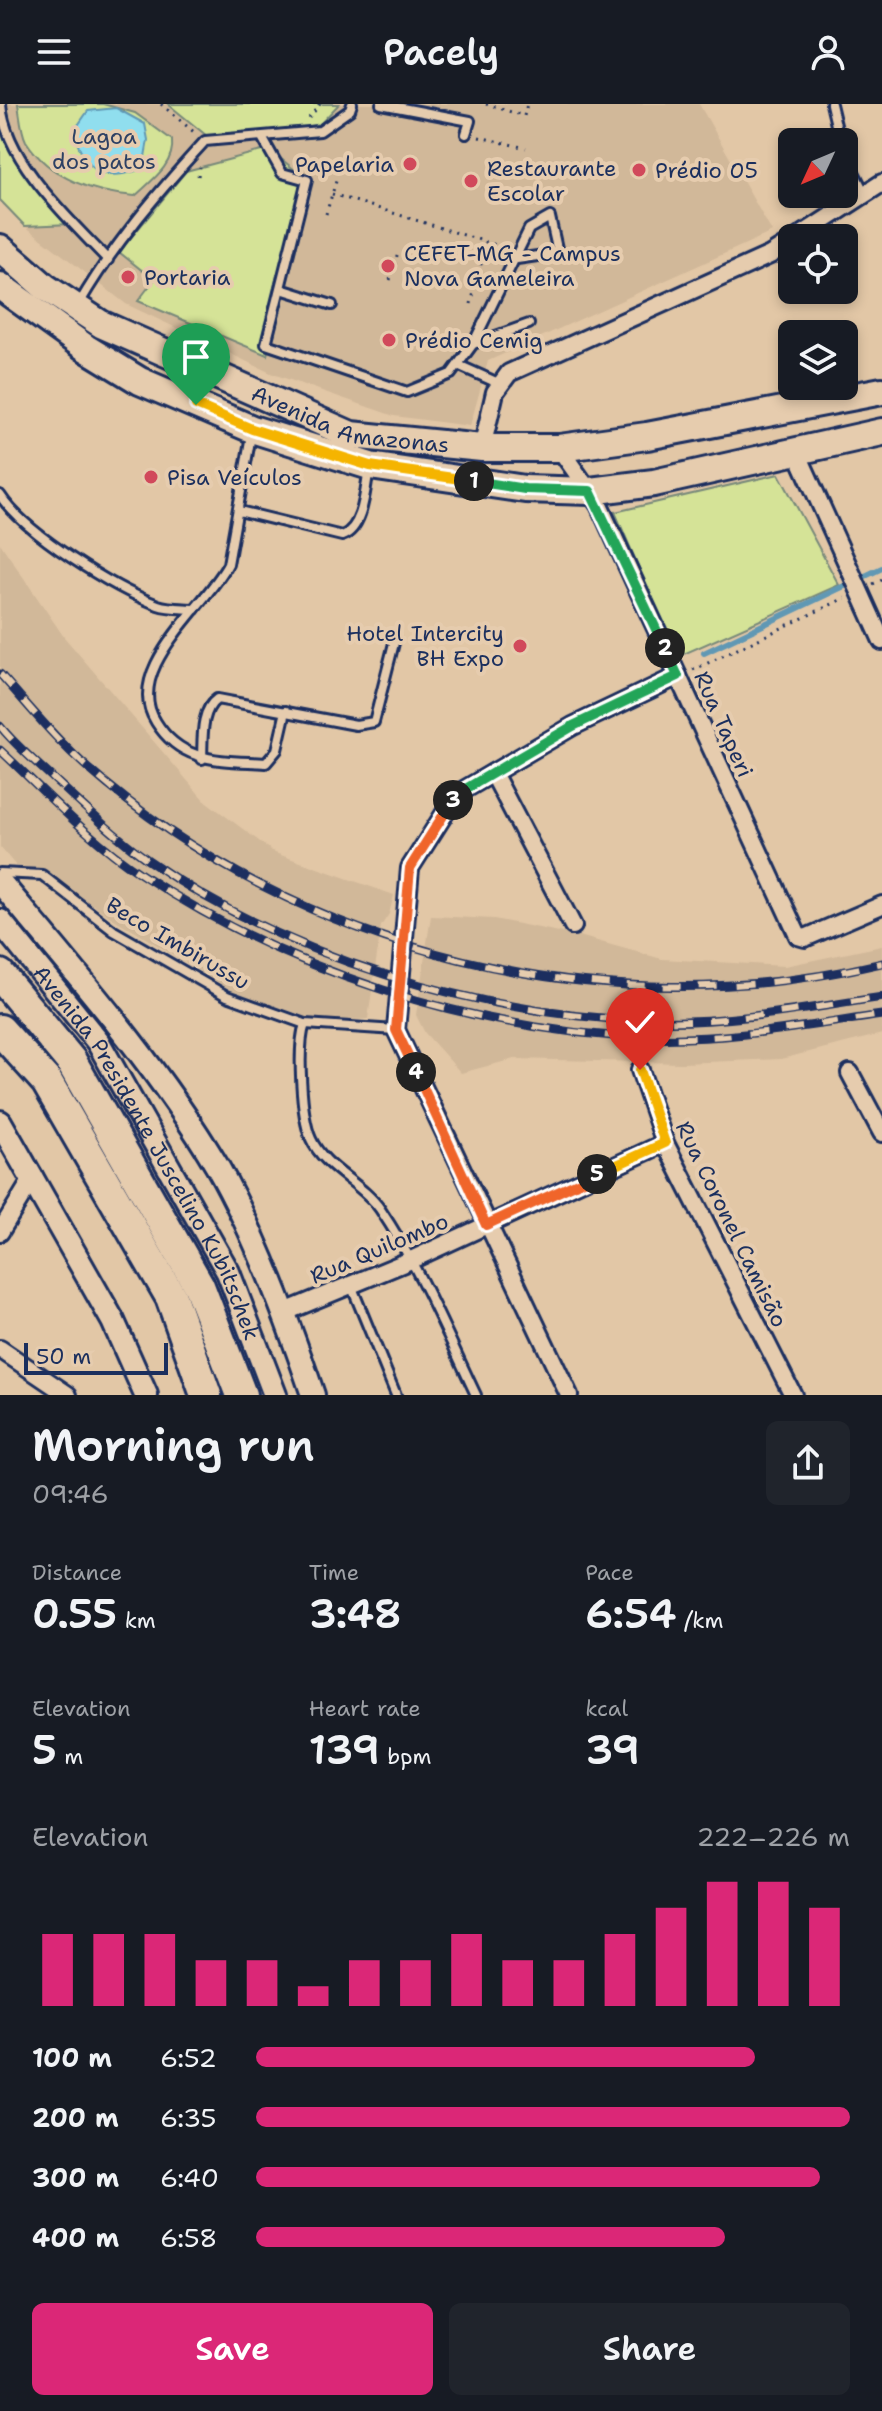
<!DOCTYPE html>
<meta charset="utf-8">
<style>
:root{--surface:#171b24;--page:#20242c;--text:#f1f3f6;--muted:#9ea1a6;--accent:#db2777}
body{margin:0;font-family:"Shantell Sans",sans-serif;background:var(--page);color:var(--text);height:100vh;display:flex;flex-direction:column;font-size:30px;white-space:nowrap}
*{box-sizing:border-box;margin:0}
p{font-size:26px;color:var(--muted)}
.icon{flex:none;width:44px;height:44px;fill:none;stroke:currentColor;stroke-width:2;stroke-linecap:round;stroke-linejoin:round}
.map{position:relative;height:1291px;overflow:hidden}
.sheet{display:flex;flex-direction:column;background:var(--surface);flex:1}
.sheet>*{flex:none}
.needle{width:52px;rotate:226deg}
.buttons{position:absolute;left:778px;top:24px;display:grid;gap:16px}
.buttons a{display:grid;place-items:center;width:80px;height:80px;border-radius:12px;background:var(--surface);box-shadow:0 4px 12px #0003;font-size:40px}
.scale{position:absolute;left:24px;bottom:20px;width:144px;box-sizing:border-box;padding-left:8px;border:4px solid #1b2f5e;border-top:0;font-size:22px;line-height:28px;white-space:nowrap;color:#1b2f5e;-webkit-text-stroke:6px #e6ccae;paint-order:stroke}
.pin{position:absolute;display:grid;place-items:center;width:68px;height:68px;color:#fff;margin:-82px -34px;border-radius:50% 50% 50% 0;rotate:-45deg;box-shadow:0 0 8px #0007}
.pin .icon{rotate:45deg}
.km{position:absolute;width:40px;height:40px;margin:-20px;border-radius:50%;background:#222;color:#fff;font-size:22px;line-height:40px;text-align:center}
.round{display:grid;place-items:center;flex:none;width:84px;height:84px;border-radius:12px;background:var(--page)}
.headline{display:flex;align-items:center;justify-content:space-between;height:136px;padding:0 32px}
h1{font-size:44px;font-weight:600;line-height:60px}
.stats{display:grid;grid-template-columns:repeat(3,1fr);gap:12px;height:136px;padding:8px 32px}
.stats div{display:grid;align-content:center}
.stats b{font-size:40px;font-weight:600}
.stats small{font-size:22px;font-weight:400}
.stats p{font-size:22px}
.chart{height:224px;padding:16px 32px}
.chart p{display:flex;justify-content:space-between}
.chart svg{width:100%;height:144px;margin-top:8px;stroke:var(--accent);stroke-width:6}
.primary-button{display:flex;gap:16px;margin-top:auto;padding:16px 32px}
.primary-button a{flex:1;height:92px;border-radius:12px;background:var(--accent);color:#fff;font-size:32px;font-weight:600;line-height:92px;text-align:center}
.primary-button a+a{background:var(--page);color:var(--text)}
ul{padding:0 32px;list-style:none;font-size:26px}
li{display:grid;grid-template-columns:128px 96px 1fr;align-items:center;height:60px}
li i{height:20px;border-radius:10px;background:var(--accent)}
header{display:flex;justify-content:space-between;align-items:center;height:104px;padding:0 32px;background:var(--surface);font-size:36px;font-weight:600}
.map>svg:first-child{display:block}
.built{fill:#d1b899}
.green{fill:#d5e397;stroke:#78897a;stroke-width:2}
.water{fill:#90deee;stroke:#6198b4;stroke-width:2}
.lines{fill:none;stroke-linecap:round;stroke-linejoin:round}
.stream{stroke:#6198b4;stroke-width:6}
.lane-casing{stroke:#1b2f5e;stroke-width:14}
.street-casing{stroke:#1b2f5e;stroke-width:22}
.secondary-casing{stroke:#1b2f5e;stroke-width:28}
.primary-casing{stroke:#1b2f5e;stroke-width:32}
.highway-casing{stroke:#1b2f5e;stroke-width:36}
.path{stroke:#1b2f5e;stroke-width:3;stroke-dasharray:2 6;stroke-linecap:butt}
.lane{stroke:#e6ccae;stroke-width:8}
.street{stroke:#e6ccae;stroke-width:16}
.secondary{stroke:#e6ccae;stroke-width:22}
.primary{stroke:#e6ccae;stroke-width:26}
.highway{stroke:#e6ccae;stroke-width:30}
.rail-casing{stroke:#1b2f5e;stroke-width:9}
.rail{stroke:#e6ccae;stroke-width:6;stroke-dasharray:18;stroke-linecap:butt}
.split-1-casing{stroke:#fff;stroke-width:16}
.split-2-casing{stroke:#fff;stroke-width:16}
.split-3-casing{stroke:#fff;stroke-width:16}
.split-4-casing{stroke:#fff;stroke-width:16}
.split-5-casing{stroke:#fff;stroke-width:16}
.split-6-casing{stroke:#fff;stroke-width:16}
.split-1{stroke:#f5b400;stroke-width:10}
.split-2{stroke:#22a559;stroke-width:10}
.split-3{stroke:#22a559;stroke-width:10}
.split-4{stroke:#f0652b;stroke-width:10}
.split-5{stroke:#f0652b;stroke-width:10}
.split-6{stroke:#f5b400;stroke-width:10}
.poi-dot{fill:#d1495b;stroke:#e6ccae;stroke-width:3}
.labels{text-anchor:middle;stroke-width:8;stroke-linejoin:round;paint-order:stroke}
.park-label{font-size:22px;fill:#2e4164;stroke:#e6ccae}
.poi-label{font-size:22px;fill:#1b2f5e;stroke:#e6ccae;text-anchor:start}
.street-label{font-size:22px;fill:#1b2f5e;stroke:#e6ccae}
</style>
<header><svg class="icon" aria-label="menu" viewBox="0 0 24 24"><path d="M4 6h16M4 12h16M4 18h16"/></svg>Pacely<svg class="icon" aria-label="person" viewBox="0 0 24 24"><circle cx="12" cy="8" r="4"/><path d="M4 21q1-7 8-7t8 7"/></svg></header>
<div class="map">
<svg width="882" height="1291" viewBox="0 0 882 1291">
<rect width="100%" height="100%" fill="#e2c7a6"/>
<filter id="ink" filterUnits="userSpaceOnUse"><feTurbulence type="fractalNoise" baseFrequency=".0125" numOctaves="2"/><feDisplacementMap in="SourceGraphic" scale="16" xChannelSelector="R" yChannelSelector="G"/><feConvolveMatrix kernelMatrix="1 2 1 2 8 2 1 2 1" color-interpolation-filters="sRGB"/></filter>
<g filter="url(#ink)">
<!-- built -->
<g class="built">
<polygon points="0,0 699,0 772,128 488,257 470,322 394,312 273,270 126,200 25,122 0,96"/>
<polygon points="0,439 64,533 204,696 275,749 394,791 389,810 381,822 368,915 318,918 241,892 109,812 42,765 16,762 0,743"/>
<polygon points="431,812 494,815 579,832 662,855 785,862 882,842 882,930 781,955 682,959 514,955 461,969 425,929 416,911"/>
</g>
<!-- green -->
<g class="green">
<path d="M18,0h85l32,9 37,27c3,25 -21,41 -37,56 -41,-3 -85,-17 -109,-55 -5,-9 -6,-26 -8,-37z"/>
<polygon points="168,0 339,0 320,20 294,26 207,32"/>
<polygon points="0,13 12,50 71,120 25,122 0,96"/>
<polygon points="269,45 307,76 267,251 138,197 154,176 119,148 186,67"/>
<polygon points="779,370 839,481 677,553 615,408"/>
</g>
<!-- water -->
<path class="water" d="M116,4l29,16 3,16 -5,28c-38,16 -60,3 -69,-37l14,-20z"/>
<g class="lines">
<!-- stream -->
<polyline class="stream" points="704,549 882,464"/>
<defs>
<g id="lane">
<path d="M1,0c4,57 69,116 107,156"/>
<polyline points="381,0 470,17 466,30"/>
<polyline points="831,0 840,38"/>
<polyline points="263,35 282,69 307,76 266,240 407,288 451,270 473,240 529,220"/>
<polyline points="844,48 865,90"/>
<polyline points="281,185 332,201"/>
<path d="M79,200c34,-59 80,-113 126,-163l115,-10 30,-21 2,-6"/>
<polyline points="473,240 529,125 550,113 558,149 517,155"/>
<polyline points="458,261 498,279"/>
<path d="M251,331l-23,129c-23,44 -106,105 -72,158 26,42 65,38 110,41l11,-13 9,-39"/>
<path d="M0,391c25,39 114,93 158,110 11,4 26,3 37,4"/>
<path d="M239,407l103,25c22,-8 23,-47 27,-68"/>
<path d="M202,655c1,-20 -2,-48 15,-60l139,26 18,-3 21,-83"/>
<polyline points="0,769 42,771 114,827 227,892 305,920 396,926"/>
<path d="M305,920c-8,22 -4,93 6,115 13,29 51,44 69,70 39,58 66,123 96,186"/>
<polyline points="351,1181 396,1291"/>
</g>
<g id="street">
<polyline points="797,134 882,79"/>
<polyline points="482,344 495,288 509,269 770,151 792,137"/>
<polyline points="559,344 599,401 798,832 805,834 882,801"/>
<polyline points="796,346 882,537"/>
<polyline points="493,669 573,822"/>
<polyline points="640,966 665,1039 793,1291"/>
<polyline points="850,969 882,1029"/>
<polyline points="0,1128 34,1072"/>
<polyline points="285,1208 411,1156 665,1039"/>
<polyline points="0,1245 68,1291"/>
<polyline points="569,1291 396,926 410,764 457,690 573,622 678,572"/>
</g>
<g id="secondary">
<path d="M0,778c76,91 156,182 217,284 39,68 71,155 96,229"/>
<path id="s1" d="M0,817l98,121 130,230 47,123"/>
<polyline points="0,1018 113,1217 146,1291"/>
</g>
<g id="primary">
<path id="s2" d="M0,144l45,39 56,37 250,111 131,13h77l88,-12 235,-45"/>
<polyline points="0,182 86,244 140,277 252,325 370,362 525,385 590,387 654,379 882,328"/>
</g>
<g id="highway">
<polyline points="0,871 71,957 199,1182 241,1291"/>
<polyline points="0,926 47,978 171,1193 206,1291"/>
</g>
</defs>
<!-- lane casing -->
<use href="#lane" class="lane-casing"/>
<!-- street casing -->
<use href="#street" class="street-casing"/>
<!-- secondary casing -->
<use href="#secondary" class="secondary-casing"/>
<!-- primary casing -->
<use href="#primary" class="primary-casing"/>
<!-- highway casing -->
<use href="#highway" class="highway-casing"/>
<!-- path -->
<g class="path">
<polyline points="161,0 195,29"/>
<polyline points="486,0 524,12 527,0"/>
<polyline points="309,14 320,0"/>
<polyline points="479,33 526,44"/>
<polyline points="198,72 200,63"/>
<polyline points="332,90 499,142"/>
<polyline points="326,110 337,74"/>
<polyline points="390,176 398,148"/>
<polyline points="471,200 482,156"/>
<polyline points="873,480 882,476"/>
<polyline points="693,566 845,494"/>
</g>
<!-- lane -->
<use href="#lane" class="lane"/>
<!-- street -->
<use href="#street" class="street"/>
<!-- secondary -->
<use href="#secondary" class="secondary"/>
<!-- primary -->
<use href="#primary" class="primary"/>
<!-- highway -->
<use href="#highway" class="highway"/>
<defs>
<g id="rail">
<path d="M0,570c28,31 55,65 87,93 212,187 521,262 795,196"/>
<path d="M0,622c16,20 37,37 56,55 29,27 60,56 92,79 139,98 331,155 500,161 78,3 157,-12 234,-24"/>
<path d="M0,646c45,42 89,90 141,124 146,97 330,157 506,164 79,3 158,-12 235,-23"/>
</g>
</defs>
<!-- rail casing -->
<use href="#rail" class="rail-casing"/>
<!-- rail -->
<use href="#rail" class="rail"/>
</g>
</g>
<g class="lines" filter="url(#ink)">
<defs>
<polyline id="split-1" points="196,301 252,325 370,362 474,377"/>
<polyline id="split-2" points="474,377 525,385 590,387 665,544"/>
<polyline id="split-3" points="453,696 457,690 573,622 678,572 665,544"/>
<polyline id="split-4" points="416,968 396,926 410,764 453,696"/>
<polyline id="split-5" points="416,968 486,1121 597,1070"/>
<polyline id="split-6" points="597,1070 665,1039 640,966"/>
</defs>
<!-- split-1 casing -->
<use href="#split-1" class="split-1-casing"/>
<!-- split-2 casing -->
<use href="#split-2" class="split-2-casing"/>
<!-- split-3 casing -->
<use href="#split-3" class="split-3-casing"/>
<!-- split-4 casing -->
<use href="#split-4" class="split-4-casing"/>
<!-- split-5 casing -->
<use href="#split-5" class="split-5-casing"/>
<!-- split-6 casing -->
<use href="#split-6" class="split-6-casing"/>
<!-- split-1 -->
<use href="#split-1" class="split-1"/>
<!-- split-2 -->
<use href="#split-2" class="split-2"/>
<!-- split-3 -->
<use href="#split-3" class="split-3"/>
<!-- split-4 -->
<use href="#split-4" class="split-4"/>
<!-- split-5 -->
<use href="#split-5" class="split-5"/>
<!-- split-6 -->
<use href="#split-6" class="split-6"/>
</g>
<!-- markers -->
<g class="poi-dot">
<circle cx="410" cy="60" r="8"/>
<circle cx="639" cy="66" r="8"/>
<circle cx="471" cy="77" r="8"/>
<circle cx="388" cy="162" r="8"/>
<circle cx="128" cy="173" r="8"/>
<circle cx="389" cy="236" r="8"/>
<circle cx="151" cy="373" r="8"/>
<circle cx="520" cy="542" r="8"/>
</g>
<g class="labels">
<!-- park labels -->
<g class="park-label">
<text x="104" y="40">Lagoa<tspan x="104" dy="25">dos patos</tspan></text>
</g>
<!-- poi labels -->
<g class="poi-label">
<text x="394" y="68" text-anchor="end">Papelaria</text>
<text x="487" y="72">Restaurante<tspan x="487" dy="25">Escolar</tspan></text>
<text x="655" y="74">Prédio 05</text>
<text x="404" y="157">CEFET-MG - Campus<tspan x="404" dy="25">Nova Gameleira</tspan></text>
<text x="144" y="181">Portaria</text>
<text x="405" y="244">Prédio Cemig</text>
<text x="167" y="381">Pisa Veículos</text>
<text x="504" y="537" text-anchor="end">Hotel Intercity<tspan x="504" dy="25">BH Expo</tspan></text>
</g>
<!-- street labels -->
<g class="street-label">
<text dy="8" stroke="none"><textPath href="#s2" startOffset="396">Avenida Amazonas</textPath></text>
<text transform="translate(724 620) rotate(66)" y="8">Rua Taperi</text>
<text transform="translate(178 839) rotate(30)" y="8">Beco Imbirussu</text>
<text dy="8" stroke="none"><textPath href="#s1" startOffset="276">Avenida Presidente Juscelino Kubitschek</textPath></text>
<text transform="translate(732 1120) rotate(64)" y="8">Rua Coronel Camisão</text>
<text transform="translate(379 1144) rotate(-23)" y="8">Rua Quilombo</text>
</g>
</g>
</svg>
<div class="buttons">
<a><svg class="needle" viewBox="-14 -14 28 28"><path d="M0-13l5 13h-10z" fill="#e53935"/><path d="M0 13l5-13h-10z" fill="#9ea1a6"/></svg></a>
<a><svg class="icon" aria-label="locate" viewBox="0 0 24 24"><circle cx="12" cy="12" r="6"/><path d="M12 2v4M12 18v4M2 12h4M18 12h4"/></svg></a>
<a><svg class="icon" aria-label="layers" viewBox="0 0 24 24"><path d="M12 4l9 5-9 5-9-5zM3 14l9 5 9-5"/></svg></a>
</div>
<div class="scale">50 m</div>
<div class="pin" style="left:196px;top:301px;background:#1e9e55"><svg class="icon" aria-label="arrive" viewBox="0 0 24 24"><path d="M6 21V4h12l-3 4 3 4H6"/></svg></div>
<div class="pin" style="left:640px;top:966px;background:#d93025"><svg class="icon" aria-label="check" viewBox="0 0 24 24"><path d="M5 12l5 5 9-10"/></svg></div>
<b class="km" style="left:474px;top:377px">1</b>
<b class="km" style="left:665px;top:544px">2</b>
<b class="km" style="left:453px;top:696px">3</b>
<b class="km" style="left:416px;top:968px">4</b>
<b class="km" style="left:597px;top:1070px">5</b>
</div>
<section class="sheet">
<div class="headline"><div><h1>Morning run</h1><p>09:46</p></div><a class="round"><svg class="icon" aria-label="share" viewBox="0 0 24 24"><path d="M12 15V3M7 8l5-5 5 5M5 13v7h14v-7"/></svg></a></div>
<div class="stats">
<div><p>Distance</p><b>0.55<small> km</small></b></div>
<div><p>Time</p><b>3:48</b></div>
<div><p>Pace</p><b>6:54<small> /km</small></b></div>
</div>
<div class="stats">
<div><p>Elevation</p><b>5<small> m</small></b></div>
<div><p>Heart rate</p><b>139<small> bpm</small></b></div>
<div><p>kcal</p><b>39</b></div>
</div>
<div class="chart"><p><span>Elevation</span>222–226 m</p>
<svg viewBox="0 0 160 44" preserveAspectRatio="none"><path d="M5 44V22M15 44V22M25 44V22M35 44V30M45 44V30M55 44V38M65 44V30M75 44V30M85 44V22M95 44V30M105 44V30M115 44V22M125 44V14M135 44V6M145 44V6M155 44V14"/></svg>
</div>
<ul>
<li><b>100 m</b>6:52<i style="width:84%"></i></li>
<li><b>200 m</b>6:35<i style="width:100%"></i></li>
<li><b>300 m</b>6:40<i style="width:95%"></i></li>
<li><b>400 m</b>6:58<i style="width:79%"></i></li>
</ul>
<div class="primary-button"><a>Save</a><a>Share</a></div>
</section>
